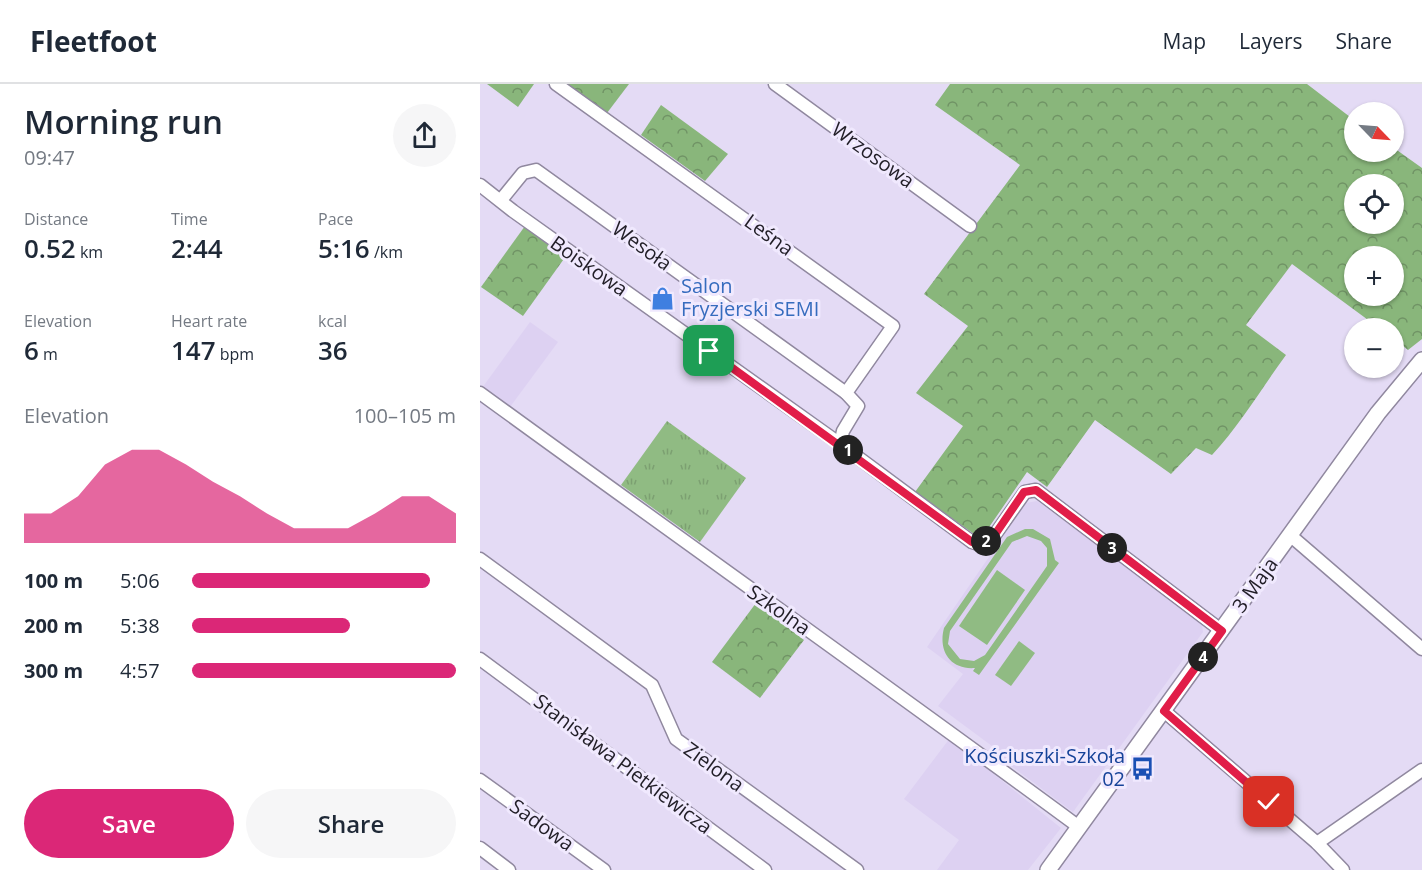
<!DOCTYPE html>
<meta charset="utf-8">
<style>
:root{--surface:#fff;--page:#f6f6f7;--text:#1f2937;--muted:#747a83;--line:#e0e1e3;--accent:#db2777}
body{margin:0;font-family:"Open Sans",sans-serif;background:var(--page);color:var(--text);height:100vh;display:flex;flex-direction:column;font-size:22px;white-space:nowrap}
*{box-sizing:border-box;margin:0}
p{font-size:20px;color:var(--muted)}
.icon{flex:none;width:33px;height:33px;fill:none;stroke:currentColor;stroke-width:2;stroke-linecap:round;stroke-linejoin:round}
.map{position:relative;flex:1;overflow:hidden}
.sheet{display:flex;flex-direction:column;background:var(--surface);width:480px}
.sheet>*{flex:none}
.needle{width:39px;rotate:115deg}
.fabs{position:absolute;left:864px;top:18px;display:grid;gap:12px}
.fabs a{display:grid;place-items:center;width:60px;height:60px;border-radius:50%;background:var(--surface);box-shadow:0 2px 4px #0004;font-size:30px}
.pin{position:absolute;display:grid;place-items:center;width:51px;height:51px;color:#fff;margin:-26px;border-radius:12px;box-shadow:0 3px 9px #0006}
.km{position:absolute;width:30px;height:30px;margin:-15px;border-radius:50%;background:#222;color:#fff;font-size:16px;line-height:30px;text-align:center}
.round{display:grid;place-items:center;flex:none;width:63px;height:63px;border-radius:32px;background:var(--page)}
.overview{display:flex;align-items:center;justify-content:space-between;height:102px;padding:0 24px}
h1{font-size:33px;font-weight:600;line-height:45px}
.metrics{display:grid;grid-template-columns:repeat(3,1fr);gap:9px;height:102px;padding:6px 24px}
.metrics div{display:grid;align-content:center}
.metrics b{font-size:26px;font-weight:600}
.metrics small{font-size:16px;font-weight:400}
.metrics p{font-size:16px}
.chart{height:168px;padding:12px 24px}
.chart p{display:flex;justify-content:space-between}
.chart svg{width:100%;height:108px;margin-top:6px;fill:var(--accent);opacity:.7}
.action{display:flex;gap:12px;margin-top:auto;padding:12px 24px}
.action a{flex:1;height:69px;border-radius:36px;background:var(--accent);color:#fff;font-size:24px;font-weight:600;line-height:69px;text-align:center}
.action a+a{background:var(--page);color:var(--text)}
ul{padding:0 24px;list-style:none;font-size:20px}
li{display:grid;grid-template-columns:96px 72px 1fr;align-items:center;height:45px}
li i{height:15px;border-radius:8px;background:var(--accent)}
header{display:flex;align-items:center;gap:36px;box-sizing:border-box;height:84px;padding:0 30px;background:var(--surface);border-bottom:2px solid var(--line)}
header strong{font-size:28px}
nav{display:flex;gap:33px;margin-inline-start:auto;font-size:21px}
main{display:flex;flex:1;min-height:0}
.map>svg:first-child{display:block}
.built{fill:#ddd1f2}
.grass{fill:url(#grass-tufts)}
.forest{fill:url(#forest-crowns);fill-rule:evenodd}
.pitch{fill:#90bb83;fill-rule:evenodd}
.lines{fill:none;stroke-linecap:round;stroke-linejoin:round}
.minor-casing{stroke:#90889f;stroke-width:15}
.tertiary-casing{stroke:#90889f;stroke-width:18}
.minor{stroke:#fff;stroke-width:12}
.tertiary{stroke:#fff;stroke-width:15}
.route-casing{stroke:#fff;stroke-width:12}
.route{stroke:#e11d48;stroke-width:8}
.labels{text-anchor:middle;stroke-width:6;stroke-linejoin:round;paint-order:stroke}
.street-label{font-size:20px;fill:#211e27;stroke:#f0e9fe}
.shop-label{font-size:20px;fill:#366cbe;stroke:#f0e9fe;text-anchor:start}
.transit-label{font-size:20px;fill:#164399;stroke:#f0e9fe;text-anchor:end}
</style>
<header>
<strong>Fleetfoot</strong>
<nav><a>Map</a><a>Layers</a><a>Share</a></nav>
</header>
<main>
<section class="sheet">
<div class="overview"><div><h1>Morning run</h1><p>09:47</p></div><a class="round"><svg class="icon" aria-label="share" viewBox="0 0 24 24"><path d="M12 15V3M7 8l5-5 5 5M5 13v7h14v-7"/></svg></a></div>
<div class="metrics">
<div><p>Distance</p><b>0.52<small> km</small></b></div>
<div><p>Time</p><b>2:44</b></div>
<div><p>Pace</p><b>5:16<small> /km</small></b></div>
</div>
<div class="metrics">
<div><p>Elevation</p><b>6<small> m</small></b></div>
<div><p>Heart rate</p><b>147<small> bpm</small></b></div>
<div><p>kcal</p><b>36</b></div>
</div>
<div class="chart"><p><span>Elevation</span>100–105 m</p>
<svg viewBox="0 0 160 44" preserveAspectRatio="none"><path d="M0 44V32L10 32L20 25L30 12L40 6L50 6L60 12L70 19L80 25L90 32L100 38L110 38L120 38L130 32L140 25L150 25L160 32V44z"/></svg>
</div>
<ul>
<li><b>100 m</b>5:06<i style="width:90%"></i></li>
<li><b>200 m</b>5:38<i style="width:60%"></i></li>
<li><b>300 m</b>4:57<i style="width:100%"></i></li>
</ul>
<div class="action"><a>Save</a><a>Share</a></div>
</section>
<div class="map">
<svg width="942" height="786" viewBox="0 0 942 786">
<defs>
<pattern id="grass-tufts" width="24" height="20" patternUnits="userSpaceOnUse" patternTransform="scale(1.5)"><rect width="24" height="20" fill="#90bb83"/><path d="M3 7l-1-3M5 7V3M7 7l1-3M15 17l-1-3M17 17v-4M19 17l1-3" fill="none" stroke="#7ca071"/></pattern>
<pattern id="forest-crowns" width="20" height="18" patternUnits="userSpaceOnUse" patternTransform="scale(1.5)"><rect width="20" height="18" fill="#89b67b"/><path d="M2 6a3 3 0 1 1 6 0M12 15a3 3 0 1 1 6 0" fill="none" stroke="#709365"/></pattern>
</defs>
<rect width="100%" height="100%" fill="#e4dbf5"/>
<!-- built -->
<g class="built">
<polygon points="50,238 78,258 30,323 2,304"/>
<polygon points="557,417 721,535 723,548 593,728 514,669 516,665 458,622 483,590 447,563 546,419"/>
<polygon points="470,654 513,684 511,688 581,744 548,786 457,786 479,756 424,715"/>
</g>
<!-- grass -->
<polygon class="grass" points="187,337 266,394 220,458 141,401"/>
<!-- forest -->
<g class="forest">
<polygon points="7,0 54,0 38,23"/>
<polygon points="86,0 149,0 127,29"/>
<path d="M470,0h357l47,36v32h40v-4l28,20v171l-14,11 -14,-11v-11h-15l-87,-64 -46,61 40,30c-25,34 -46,70 -74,100l-16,-7 -25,26 -76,-54 -48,67 -20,-15 -42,61 -11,1 -59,-42 48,-66 -47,-33 52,-67 -44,-32 96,-129 -85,-60zM874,100h40v40h-40zM874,172h40v40h-40z"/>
<polygon points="181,21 248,70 225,97 161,51"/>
<polygon points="45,142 86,172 43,232 1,203"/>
<polygon points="276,519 324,556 280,614 232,578"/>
</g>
<!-- pitch -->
<g class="pitch">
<path d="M545,445h8l17,10 5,21 4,3 -80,112 -6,-4 2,-3c-25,2 -37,-17 -31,-40l63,-91zM547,452l14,5 6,7v18l-62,89 -11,6 -14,-2 -12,-15 2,-13 62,-89z"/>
<polygon points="517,486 545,506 507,561 479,542"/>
<polygon points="539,557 555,569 531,602 515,591"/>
</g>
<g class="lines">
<defs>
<g id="minor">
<polyline points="76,0 413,242 366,309 378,322 363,347 360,360"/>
<polyline points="295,0 490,142"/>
<polyline points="0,101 33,127 360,360 492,458 498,460 514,452 545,408 556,406 742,547"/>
<polyline points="21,116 43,89 56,86 366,309"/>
<path d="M0,309c199,145 401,288 599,434"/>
<polyline points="811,452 942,565"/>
<polyline points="0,475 172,601 196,655 377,786"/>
<polyline points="0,575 285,786"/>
<polyline points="684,627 837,759 863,786"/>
<polyline points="0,696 124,786"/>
<polyline points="837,759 942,686"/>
<polyline points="0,764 29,786"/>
</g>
<polyline id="tertiary" points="568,786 898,329 942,276"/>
</defs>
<!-- minor casing -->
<use href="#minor" class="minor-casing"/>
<!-- tertiary casing -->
<use href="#tertiary" class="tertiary-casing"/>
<!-- minor -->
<use href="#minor" class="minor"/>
<!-- tertiary -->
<use href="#tertiary" class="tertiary"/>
</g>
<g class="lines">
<defs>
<polyline id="route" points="229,267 492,458 498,460 514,452 544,408 556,406 742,547 684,627 789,718"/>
</defs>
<!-- route casing -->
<use href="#route" class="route-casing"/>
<!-- route -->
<use href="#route" class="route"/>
</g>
<!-- icons -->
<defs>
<symbol id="shop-bare" viewBox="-9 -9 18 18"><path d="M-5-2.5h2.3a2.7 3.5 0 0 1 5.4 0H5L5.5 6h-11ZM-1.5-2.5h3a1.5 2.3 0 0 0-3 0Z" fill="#3f7fe0" stroke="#f0e9fe" stroke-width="2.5" paint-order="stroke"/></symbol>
<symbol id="bus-bare" viewBox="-9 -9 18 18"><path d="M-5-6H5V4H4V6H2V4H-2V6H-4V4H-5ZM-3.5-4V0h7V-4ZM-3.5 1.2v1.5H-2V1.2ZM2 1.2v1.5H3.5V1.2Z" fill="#1a4fb4" stroke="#f0e9fe" stroke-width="2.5" paint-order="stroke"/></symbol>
</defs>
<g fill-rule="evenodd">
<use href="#shop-bare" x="166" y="198" width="33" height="33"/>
<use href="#bus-bare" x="646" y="668" width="33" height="33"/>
</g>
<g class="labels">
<!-- street labels -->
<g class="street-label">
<text transform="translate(393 71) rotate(36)" y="7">Wrzosowa</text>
<text transform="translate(289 151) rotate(36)" y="7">Leśna</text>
<text transform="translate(162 162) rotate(36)" y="7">Wesoła</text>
<text transform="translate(109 182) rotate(35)" y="7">Boiskowa</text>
<text transform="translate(775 501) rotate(-54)" y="7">3 Maja</text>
<text transform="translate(299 526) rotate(35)" y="7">Szkolna</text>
<text transform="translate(143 680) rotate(37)" y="7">Stanisława Pietkiewicza</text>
<text transform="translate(234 683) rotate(36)" y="7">Zielona</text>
<text transform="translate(62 741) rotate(36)" y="7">Sadowa</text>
</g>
<!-- shop labels -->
<g class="shop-label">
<text x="201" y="209">Salon<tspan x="201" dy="23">Fryzjerski SEMI</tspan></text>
</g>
<!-- transit labels -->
<g class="transit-label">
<text x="645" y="679">Kościuszki-Szkoła<tspan x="645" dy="23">02</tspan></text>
</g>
</g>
</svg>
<div class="fabs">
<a><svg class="needle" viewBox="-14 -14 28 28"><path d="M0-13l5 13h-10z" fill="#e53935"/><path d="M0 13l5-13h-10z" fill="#747a83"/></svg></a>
<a><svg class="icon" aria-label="locate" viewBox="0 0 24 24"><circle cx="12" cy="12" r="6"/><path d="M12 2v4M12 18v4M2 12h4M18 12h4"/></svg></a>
<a>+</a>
<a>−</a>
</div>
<div class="pin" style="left:229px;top:267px;background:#1e9e55"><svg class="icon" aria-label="arrive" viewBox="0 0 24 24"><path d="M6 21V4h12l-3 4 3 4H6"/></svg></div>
<div class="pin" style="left:789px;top:718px;background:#d93025"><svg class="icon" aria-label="check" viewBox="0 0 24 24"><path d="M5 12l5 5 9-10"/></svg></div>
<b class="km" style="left:368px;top:366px">1</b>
<b class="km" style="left:506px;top:457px">2</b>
<b class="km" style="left:632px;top:464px">3</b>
<b class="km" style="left:723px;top:573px">4</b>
</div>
</main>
